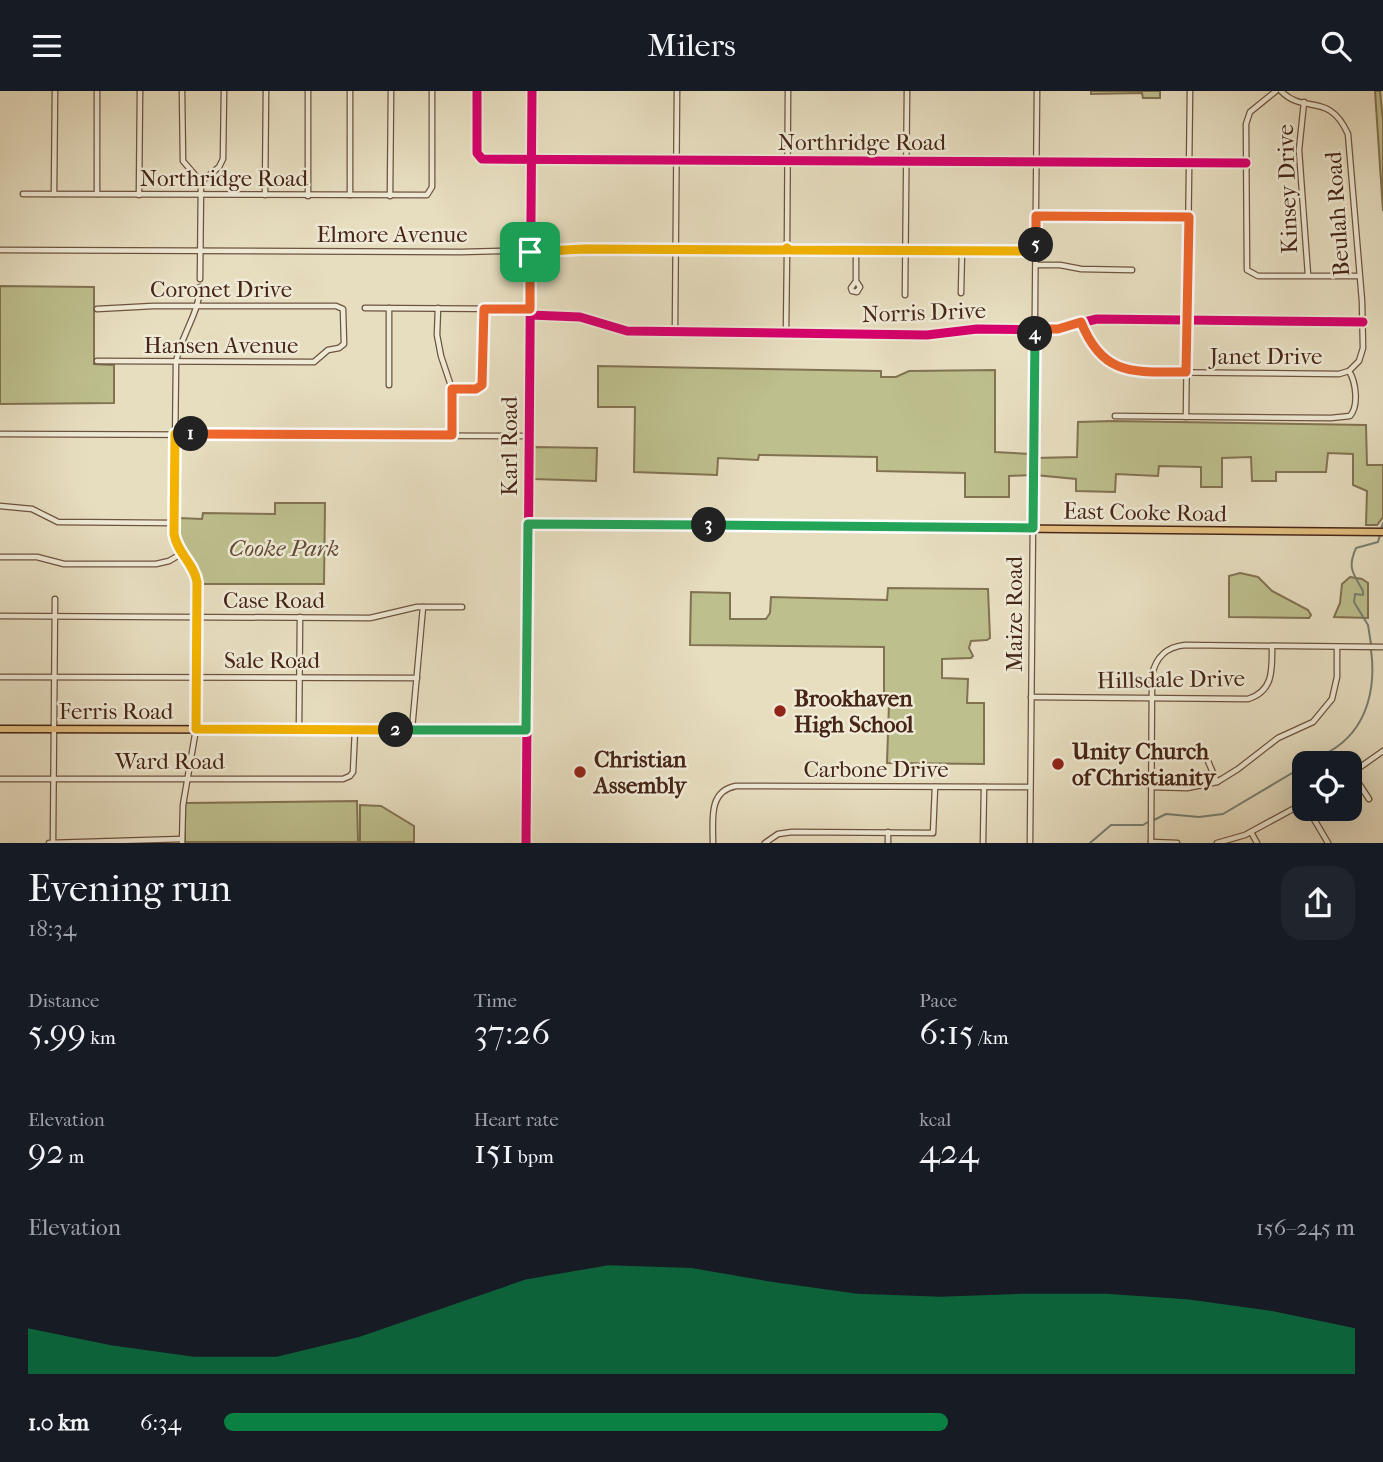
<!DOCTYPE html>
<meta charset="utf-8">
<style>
:root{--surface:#171b24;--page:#20242c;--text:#f1f3f6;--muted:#9ea1a6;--accent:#0b8043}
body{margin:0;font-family:"IM FELL French Canon",serif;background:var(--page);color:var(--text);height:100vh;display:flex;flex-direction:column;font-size:26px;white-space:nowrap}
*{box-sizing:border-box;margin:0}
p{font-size:23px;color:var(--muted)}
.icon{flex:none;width:38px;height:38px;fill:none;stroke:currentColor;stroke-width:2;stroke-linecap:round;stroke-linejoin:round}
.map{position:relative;height:752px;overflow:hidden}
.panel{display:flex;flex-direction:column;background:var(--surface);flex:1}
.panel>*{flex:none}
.fabs{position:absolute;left:1292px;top:660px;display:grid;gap:14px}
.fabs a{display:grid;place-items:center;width:70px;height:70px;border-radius:14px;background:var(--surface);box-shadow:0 7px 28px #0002;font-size:35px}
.pin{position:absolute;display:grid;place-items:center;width:60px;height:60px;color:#fff;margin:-30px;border-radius:14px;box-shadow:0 4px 10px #0006}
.km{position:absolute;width:35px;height:35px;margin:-18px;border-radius:50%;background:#222;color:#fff;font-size:19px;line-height:35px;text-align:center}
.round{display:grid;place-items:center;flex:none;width:74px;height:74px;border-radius:21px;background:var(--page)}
.head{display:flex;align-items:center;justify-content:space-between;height:119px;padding:0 28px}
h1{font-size:38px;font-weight:600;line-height:52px}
.stats{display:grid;grid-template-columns:repeat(3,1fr);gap:10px;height:119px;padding:7px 28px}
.stats div{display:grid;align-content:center}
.stats b{font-size:35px;font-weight:600}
.stats small{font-size:19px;font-weight:400}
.stats p{font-size:19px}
.chart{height:196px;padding:14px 28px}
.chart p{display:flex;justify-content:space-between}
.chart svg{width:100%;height:126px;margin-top:7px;fill:var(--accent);opacity:.7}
ul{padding:0 28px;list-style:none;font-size:23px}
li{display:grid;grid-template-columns:112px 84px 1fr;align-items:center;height:52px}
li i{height:18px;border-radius:9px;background:var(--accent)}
header{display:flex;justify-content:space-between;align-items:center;height:91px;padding:0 28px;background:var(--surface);font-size:32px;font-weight:600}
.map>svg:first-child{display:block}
.green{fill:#bdbf8d;stroke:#827252;stroke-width:2}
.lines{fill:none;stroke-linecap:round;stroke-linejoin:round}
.stream{stroke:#778075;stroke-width:2}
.minor-casing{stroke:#6e5340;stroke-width:7}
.major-casing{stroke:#462516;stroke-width:9}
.minor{stroke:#efead6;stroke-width:4.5}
.major{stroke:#e4bf80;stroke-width:6}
.cycleway-casing{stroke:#efead6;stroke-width:13}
.cycleway{stroke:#d6006c;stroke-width:9}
.split-1-casing{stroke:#fff;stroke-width:14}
.split-2-casing{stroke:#fff;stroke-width:14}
.split-3-casing{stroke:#fff;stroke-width:14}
.split-4-casing{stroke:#fff;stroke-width:14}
.split-5-casing{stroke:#fff;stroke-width:14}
.split-6-casing{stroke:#fff;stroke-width:14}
.split-1{stroke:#f0652b;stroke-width:9}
.split-2{stroke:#f5b400;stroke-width:9}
.split-3{stroke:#22a559;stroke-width:9}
.split-4{stroke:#22a559;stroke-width:9}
.split-5{stroke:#f0652b;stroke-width:9}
.split-6{stroke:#f5b400;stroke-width:9}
.poi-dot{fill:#8f2418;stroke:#efead6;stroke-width:2.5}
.labels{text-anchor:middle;stroke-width:5;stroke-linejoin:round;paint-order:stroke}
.street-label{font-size:23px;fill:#462516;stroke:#efead6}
.park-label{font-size:23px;font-style:italic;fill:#644c34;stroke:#efead6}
.poi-label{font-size:23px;font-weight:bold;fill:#462516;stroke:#efead6;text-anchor:start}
</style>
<header><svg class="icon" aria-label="menu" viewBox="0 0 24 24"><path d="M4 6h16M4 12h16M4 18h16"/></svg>Milers<svg class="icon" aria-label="search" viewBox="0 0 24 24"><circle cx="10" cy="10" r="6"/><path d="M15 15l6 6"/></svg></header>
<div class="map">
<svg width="1383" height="752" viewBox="0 0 1383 752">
<rect width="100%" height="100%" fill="#e7dec0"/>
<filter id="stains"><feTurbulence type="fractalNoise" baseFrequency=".00286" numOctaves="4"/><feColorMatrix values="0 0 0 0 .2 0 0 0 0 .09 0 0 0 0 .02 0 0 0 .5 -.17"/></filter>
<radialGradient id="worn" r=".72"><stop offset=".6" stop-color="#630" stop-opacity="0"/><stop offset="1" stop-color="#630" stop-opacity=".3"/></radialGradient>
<!-- green -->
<g class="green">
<polygon points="1091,0 1160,0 1160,7 1143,7 1142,2 1091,3"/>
<polygon points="1375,0 1380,0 1383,30 1383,120"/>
<polygon points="0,195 94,196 94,273 114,274 114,312 0,313"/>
<polygon points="598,275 881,280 881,286 896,286 909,280 995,279 995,361 1031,363 1031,384 1009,385 1009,406 965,406 965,382 877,380 877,366 759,364 758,369 718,367 717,384 634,381 635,316 598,316"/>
<polygon points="1112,330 1366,334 1367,374 1383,374 1383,426 1377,434 1366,434 1367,400 1353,394 1353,363 1328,362 1326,381 1276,381 1276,390 1252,390 1251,366 1222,367 1222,396 1201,396 1201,376 1159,375 1158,385 1116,383 1115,401 1076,400 1076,388 1035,384 1035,367 1077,366 1078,331"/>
<polygon points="534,356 597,357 596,390 534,388"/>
<polygon points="275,412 325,412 324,493 202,493 199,478 180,451 179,427 202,428 203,422 275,423"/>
<polygon points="1240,482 1258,486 1272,500 1308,519 1311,524 1309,527 1229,526 1229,485"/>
<polygon points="1350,486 1362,488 1368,492 1368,527 1334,526 1340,512 1342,493"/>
<polygon points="888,497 988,498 990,547 987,549 971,550 969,557 973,565 971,567 942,568 942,587 968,588 967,612 984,612 984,673 887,672 889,612 884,611 884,556 690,554 691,501 730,502 730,528 766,528 770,522 771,506 887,509"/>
<polygon points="357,710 358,751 185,751 184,712"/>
<polygon points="360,714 381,715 414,735 414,751 360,751"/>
</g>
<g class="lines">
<!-- stream -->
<g class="stream">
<polyline points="1381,438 1383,432"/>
<path d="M1371,553l-3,-19 -14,-23 1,-8 8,1v-4c-10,-18 -16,-23 -7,-43l22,-6 2,-7"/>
<path d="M1308,672c10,-6 21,-10 30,-17 30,-22 38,-60 33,-96"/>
<polyline points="1154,729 1166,723 1199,726 1223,723 1304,675"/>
<polyline points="1090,752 1111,734 1143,734 1148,731"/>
</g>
<defs>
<g id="minor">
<polyline points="182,0 183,70 201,91"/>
<polyline points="477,0 477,62 482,68 1246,72"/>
<polyline points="1276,0 1250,21 1246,33 1247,179 1258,185 1359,185"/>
<polyline points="1304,11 1299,59 1308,184"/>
<polyline points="23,103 427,104 432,96 432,0"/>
<polyline points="54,103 55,0"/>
<polyline points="97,103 97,0"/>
<polyline points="139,104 140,0"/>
<polyline points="265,104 266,0"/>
<polyline points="350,104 350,0"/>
<polyline points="308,105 308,0"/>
<polyline points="390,105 391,0"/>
<polyline points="1036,125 1189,126"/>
<polyline points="787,157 788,0"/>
<polyline points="0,159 461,161 586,158 785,159"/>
<polyline points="789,159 1036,160"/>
<polyline points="1036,174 1060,174 1081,178 1132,179"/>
<polyline points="200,188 201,91 219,76 223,68 224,0"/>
<polyline points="856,190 860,196 857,201 852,200 851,197 856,190 856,160"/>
<polyline points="961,202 962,159"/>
<polyline points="905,204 907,0"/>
<polyline points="365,217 530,218"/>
<polyline points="438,217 437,244 441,265 452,298 452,344"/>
<polyline points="97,218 153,215 336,215 343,218 344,253 339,257 328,259 314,271 97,270"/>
<polyline points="530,224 580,226 627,240 927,244 977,238 1051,239 1097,228 1363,231"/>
<path d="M1081,231c11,27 25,45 55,50l203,2 10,-3 10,-10 4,-13 -1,-47 -14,-167c-19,-43 -44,-19 -67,-43"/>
<polyline points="675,240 677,0"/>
<polyline points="786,242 787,162"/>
<polyline points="389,294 389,217"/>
<polyline points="452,298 476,298 482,294 484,218"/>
<path d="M1115,325l216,2 19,-2c9,-10 6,-34 -1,-45"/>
<polyline points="1186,326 1190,0"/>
<polyline points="0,343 528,345"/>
<polyline points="0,415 32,418 58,431 174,432"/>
<polyline points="0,466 37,466 64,473 156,473 169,470 181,463"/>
<polyline points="0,525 370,527 417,516 462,516"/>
<path d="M197,526l-1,-42 -20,-31 -2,-10 2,-172c5,-27 23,-48 24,-75"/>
<polyline points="0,586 417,587"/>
<path d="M1031,606l217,2c26,-8 24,-30 24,-53"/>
<polyline points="412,638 423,516"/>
<polyline points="299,639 300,526"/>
<polyline points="1204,661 1217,691"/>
<polyline points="1352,682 1369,708"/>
<polyline points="1349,684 1383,660"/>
<polyline points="0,688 343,688 350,685 353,681 355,639"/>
<polyline points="1151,696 1187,697 1217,691 1238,678 1278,647 1313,631 1332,608 1337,586 1337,556"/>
<polyline points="1308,718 1328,752"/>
<polyline points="1251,741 1257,752"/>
<polyline points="1151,751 1177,752"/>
<polyline points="49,752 182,748"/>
<polyline points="53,752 55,508"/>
<polyline points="182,752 183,714 196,638 196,526"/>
<path d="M713,752c0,-23 -5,-52 23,-57l294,1"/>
<polyline points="765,752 778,743 792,741 933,742 935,696"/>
<polyline points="888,752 888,741"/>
<polyline points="983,752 984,696"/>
<polyline points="1030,752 1037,0"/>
<path d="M1151,752l1,-168c4,-18 14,-28 33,-30l198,2"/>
<polyline points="1217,752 1245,744 1304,712"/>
</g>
<g id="major">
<polyline points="528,433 1383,441"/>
<polyline points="0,638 526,639"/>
<polyline points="526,752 532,0"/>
</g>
</defs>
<!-- minor casing -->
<use href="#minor" class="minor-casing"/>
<!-- major casing -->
<use href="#major" class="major-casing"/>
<!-- minor -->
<use href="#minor" class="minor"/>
<!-- major -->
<use href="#major" class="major"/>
<defs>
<g id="cycleway">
<polyline points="477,0 477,62 482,68 1246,72"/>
<polyline points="530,224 580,226 627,240 927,244 977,238 1051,239 1097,228 1363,231"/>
<polyline points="526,752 532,0"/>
</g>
</defs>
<!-- cycleway casing -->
<use href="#cycleway" class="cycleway-casing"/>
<!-- cycleway -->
<use href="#cycleway" class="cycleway"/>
</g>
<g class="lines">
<defs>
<polyline id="split-1" points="191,343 452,344 452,298 476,298 482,294 484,218 530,218 530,161"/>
<path id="split-2" d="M191,343h-16l-1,100c3,19 20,29 23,48l-1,147 200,1"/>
<polyline id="split-3" points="396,639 526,639 528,433 709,434"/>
<polyline id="split-4" points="709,434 1033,437 1035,243"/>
<path id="split-5" d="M1035,243v-5h23l23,-7c22,55 53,50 105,50l3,-155 -153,-1v29"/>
<polyline id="split-6" points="530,161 584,158 785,159 787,157 789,159 1032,160 1036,160 1036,154"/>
</defs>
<!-- split-1 casing -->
<use href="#split-1" class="split-1-casing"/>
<!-- split-2 casing -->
<use href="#split-2" class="split-2-casing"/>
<!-- split-3 casing -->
<use href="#split-3" class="split-3-casing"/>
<!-- split-4 casing -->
<use href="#split-4" class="split-4-casing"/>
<!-- split-5 casing -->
<use href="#split-5" class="split-5-casing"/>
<!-- split-6 casing -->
<use href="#split-6" class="split-6-casing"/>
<!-- split-1 -->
<use href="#split-1" class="split-1"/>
<!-- split-2 -->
<use href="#split-2" class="split-2"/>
<!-- split-3 -->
<use href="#split-3" class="split-3"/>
<!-- split-4 -->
<use href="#split-4" class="split-4"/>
<!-- split-5 -->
<use href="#split-5" class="split-5"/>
<!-- split-6 -->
<use href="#split-6" class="split-6"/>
</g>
<!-- markers -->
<g class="poi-dot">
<circle cx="780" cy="620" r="7"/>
<circle cx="1058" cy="673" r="7"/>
<circle cx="580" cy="681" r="7"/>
</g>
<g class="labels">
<!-- street labels -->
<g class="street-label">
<text x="862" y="59">Northridge Road</text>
<text x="224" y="95">Northridge Road</text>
<text transform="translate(1287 98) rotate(-92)" y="8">Kinsey Drive</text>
<text transform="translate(1337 123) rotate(-94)" y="8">Beulah Road</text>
<text x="392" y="151">Elmore Avenue</text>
<text x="221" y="206">Coronet Drive</text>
<text transform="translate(924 221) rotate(-2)" y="8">Norris Drive</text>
<text x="221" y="262">Hansen Avenue</text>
<text x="1266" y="273">Janet Drive</text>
<text transform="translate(509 355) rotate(-90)" y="8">Karl Road</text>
<text transform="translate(1145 421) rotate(1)" y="8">East Cooke Road</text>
<text x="274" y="517">Case Road</text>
<text transform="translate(1014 523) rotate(-90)" y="8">Maize Road</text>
<text x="272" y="577">Sale Road</text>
<text transform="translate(1171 588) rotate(-1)" y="8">Hillsdale Drive</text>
<text x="116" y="628">Ferris Road</text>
<text x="170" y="678">Ward Road</text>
<text x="876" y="686">Carbone Drive</text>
</g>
<!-- park labels -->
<g class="park-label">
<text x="284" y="465">Cooke Park</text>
</g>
<!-- poi labels -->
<g class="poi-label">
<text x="794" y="615">Brookhaven<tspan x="794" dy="26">High School</tspan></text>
<text x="1072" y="668">Unity Church<tspan x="1072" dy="26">of Christianity</tspan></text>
<text x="594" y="676">Christian<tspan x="594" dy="26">Assembly</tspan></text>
</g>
</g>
<rect width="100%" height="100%" filter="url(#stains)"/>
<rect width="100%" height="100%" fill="url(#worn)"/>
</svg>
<div class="fabs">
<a><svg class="icon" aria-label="locate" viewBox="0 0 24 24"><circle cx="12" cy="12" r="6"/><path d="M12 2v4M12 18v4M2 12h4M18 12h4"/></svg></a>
</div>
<div class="pin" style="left:530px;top:161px;background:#1e9e55"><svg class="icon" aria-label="arrive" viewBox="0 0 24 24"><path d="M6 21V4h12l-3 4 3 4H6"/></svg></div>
<b class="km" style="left:191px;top:343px">1</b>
<b class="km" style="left:396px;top:639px">2</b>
<b class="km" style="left:709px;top:434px">3</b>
<b class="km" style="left:1035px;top:243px">4</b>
<b class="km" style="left:1036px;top:154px">5</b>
</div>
<section class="panel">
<div class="head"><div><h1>Evening run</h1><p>18:34</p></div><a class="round"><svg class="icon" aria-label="share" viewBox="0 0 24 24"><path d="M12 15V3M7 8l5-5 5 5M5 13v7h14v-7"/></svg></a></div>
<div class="stats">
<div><p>Distance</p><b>5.99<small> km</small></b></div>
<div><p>Time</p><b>37:26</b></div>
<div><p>Pace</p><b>6:15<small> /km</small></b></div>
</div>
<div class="stats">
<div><p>Elevation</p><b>92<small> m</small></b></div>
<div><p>Heart rate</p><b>151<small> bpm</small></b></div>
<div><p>kcal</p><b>424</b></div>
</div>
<div class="chart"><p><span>Elevation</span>156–245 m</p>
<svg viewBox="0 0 160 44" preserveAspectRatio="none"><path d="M0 44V28L10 34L20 38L30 38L40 31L50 21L60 11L70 6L80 7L90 12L100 16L110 17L120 16L130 16L140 18L150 22L160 28V44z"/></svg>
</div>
<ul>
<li><b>1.0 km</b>6:34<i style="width:64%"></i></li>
</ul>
</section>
